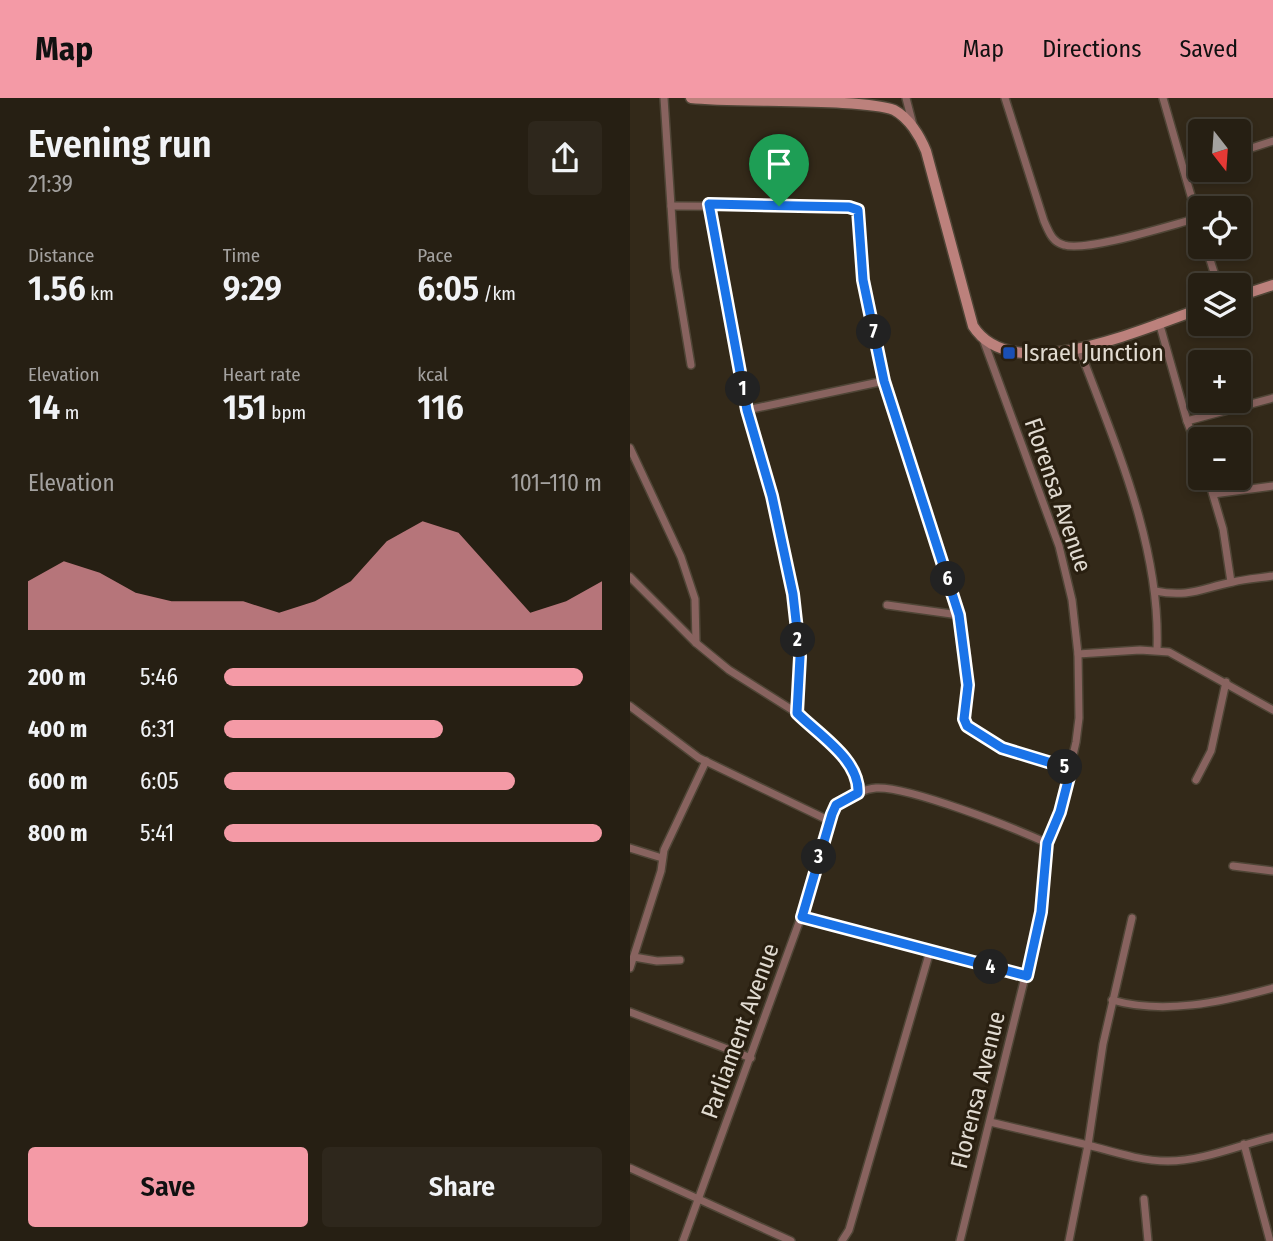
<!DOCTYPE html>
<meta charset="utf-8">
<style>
:root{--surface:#261f13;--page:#2e271c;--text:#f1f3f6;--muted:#a4a2a0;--line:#423d33;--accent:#f49aa6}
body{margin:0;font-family:"Fira Sans Condensed",sans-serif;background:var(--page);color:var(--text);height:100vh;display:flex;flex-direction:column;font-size:26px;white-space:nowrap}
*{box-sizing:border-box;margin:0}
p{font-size:23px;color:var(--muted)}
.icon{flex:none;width:38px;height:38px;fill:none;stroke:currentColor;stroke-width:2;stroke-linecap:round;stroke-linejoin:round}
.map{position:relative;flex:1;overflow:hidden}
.sheet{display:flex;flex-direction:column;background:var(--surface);width:630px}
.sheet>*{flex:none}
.needle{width:46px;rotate:163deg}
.buttons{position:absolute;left:558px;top:21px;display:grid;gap:14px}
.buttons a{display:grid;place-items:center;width:63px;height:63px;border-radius:7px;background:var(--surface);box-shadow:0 4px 10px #0003,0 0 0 2px var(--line);font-size:35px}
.pin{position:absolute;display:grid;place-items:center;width:60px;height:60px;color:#fff;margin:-72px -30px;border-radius:50% 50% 50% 0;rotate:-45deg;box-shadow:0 0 7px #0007}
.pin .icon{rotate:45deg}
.km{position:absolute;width:35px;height:35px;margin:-18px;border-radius:50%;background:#222;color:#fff;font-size:19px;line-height:35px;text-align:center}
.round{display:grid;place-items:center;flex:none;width:74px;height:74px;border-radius:7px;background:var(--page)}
.head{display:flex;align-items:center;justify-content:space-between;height:119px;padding:0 28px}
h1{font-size:38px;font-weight:600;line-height:52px}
.stats{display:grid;grid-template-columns:repeat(3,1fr);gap:10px;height:119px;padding:7px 28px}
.stats div{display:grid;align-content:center}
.stats b{font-size:35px;font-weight:600}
.stats small{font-size:19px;font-weight:400}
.stats p{font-size:19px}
.chart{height:196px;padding:14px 28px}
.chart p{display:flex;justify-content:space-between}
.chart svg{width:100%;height:126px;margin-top:7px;fill:var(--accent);opacity:.7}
.primary-button{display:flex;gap:14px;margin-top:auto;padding:14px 28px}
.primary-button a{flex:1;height:80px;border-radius:7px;background:var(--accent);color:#111;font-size:28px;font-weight:600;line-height:80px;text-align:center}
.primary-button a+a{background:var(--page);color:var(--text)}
ul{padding:0 28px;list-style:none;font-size:23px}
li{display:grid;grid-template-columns:112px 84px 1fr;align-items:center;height:52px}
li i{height:18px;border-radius:9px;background:var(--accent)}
header{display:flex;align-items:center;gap:42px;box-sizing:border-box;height:98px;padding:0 35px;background:var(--accent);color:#111}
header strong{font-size:33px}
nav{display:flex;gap:38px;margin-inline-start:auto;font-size:24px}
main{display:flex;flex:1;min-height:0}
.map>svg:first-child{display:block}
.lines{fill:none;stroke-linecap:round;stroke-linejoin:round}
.street-casing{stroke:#4f4536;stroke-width:10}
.secondary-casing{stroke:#4f4536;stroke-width:13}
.street{stroke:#88635f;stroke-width:7}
.secondary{stroke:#bc817c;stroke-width:10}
.route-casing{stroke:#fff;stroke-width:14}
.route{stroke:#1a73e8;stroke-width:9}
.transit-dot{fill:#1a4fb4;stroke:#291f10;stroke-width:2.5}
.labels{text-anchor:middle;stroke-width:6;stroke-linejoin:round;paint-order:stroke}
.poi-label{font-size:24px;fill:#e1dbd1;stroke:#291f10;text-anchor:start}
.street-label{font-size:24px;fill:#e1dbd1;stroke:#291f10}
</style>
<header>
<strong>Map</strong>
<nav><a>Map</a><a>Directions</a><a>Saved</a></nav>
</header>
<main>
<section class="sheet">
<div class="head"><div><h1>Evening run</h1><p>21:39</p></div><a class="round"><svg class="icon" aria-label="share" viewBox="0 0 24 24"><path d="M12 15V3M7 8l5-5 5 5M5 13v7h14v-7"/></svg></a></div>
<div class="stats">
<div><p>Distance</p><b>1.56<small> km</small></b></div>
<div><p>Time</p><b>9:29</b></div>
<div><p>Pace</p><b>6:05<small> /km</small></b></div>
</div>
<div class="stats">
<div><p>Elevation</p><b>14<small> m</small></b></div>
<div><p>Heart rate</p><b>151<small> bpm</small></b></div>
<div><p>kcal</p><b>116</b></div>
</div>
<div class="chart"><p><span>Elevation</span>101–110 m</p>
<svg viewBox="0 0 160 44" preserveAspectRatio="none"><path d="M0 44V27L10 20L20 24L30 31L40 34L50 34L60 34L70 38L80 34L90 27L100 13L110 6L120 10L130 24L140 38L150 34L160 27V44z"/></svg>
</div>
<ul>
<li><b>200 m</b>5:46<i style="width:95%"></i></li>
<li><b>400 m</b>6:31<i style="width:58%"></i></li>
<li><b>600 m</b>6:05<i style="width:77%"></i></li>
<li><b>800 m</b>5:41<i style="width:100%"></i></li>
</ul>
<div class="primary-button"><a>Save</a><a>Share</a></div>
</section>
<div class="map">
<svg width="643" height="1143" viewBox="0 0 643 1143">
<rect width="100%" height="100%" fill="#332919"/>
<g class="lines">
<defs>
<g id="street">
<polyline points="34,0 45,170 61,267"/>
<polyline points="276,0 283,27"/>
<path d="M375,0l39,123c5,11 8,21 20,24 23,7 107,-20 134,-27"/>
<polyline points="533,0 570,129"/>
<polyline points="609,54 643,43"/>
<polyline points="554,72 570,67"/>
<polyline points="79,106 117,312 142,398 163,496 170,559 167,615"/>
<polyline points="41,108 219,109 228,112 233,182 254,283 329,517 337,561 338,587 334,621 337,628 372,650 441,671"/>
<polyline points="576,149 588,187"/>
<polyline points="529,224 557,323 570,357"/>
<path d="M449,250c36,96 82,198 78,302"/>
<polyline points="117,312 254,283"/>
<polyline points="557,323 643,300"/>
<polyline points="0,350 51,459 65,501 66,545"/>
<polyline points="578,380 593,431 601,484"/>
<polyline points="583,396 643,388"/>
<polyline points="0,479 66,545 99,572 167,615 225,671 228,694"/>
<path d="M525,493c34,7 47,-3 78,-9 13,-3 27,-4 40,-6"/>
<polyline points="257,507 329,517"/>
<polyline points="448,556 510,552 539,554 643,612"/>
<polyline points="0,608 69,660 200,723"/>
<polyline points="566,682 581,653 596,584"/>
<polyline points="0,750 32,760"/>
<polyline points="603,768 643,773"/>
<polyline points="171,819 397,878"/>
<path d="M502,820l-29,126 -15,101c26,7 53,16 80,16 35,0 71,-16 105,-24"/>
<polyline points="4,859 27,863 50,862"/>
<polyline points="0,870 31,773 34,752 76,663"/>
<path d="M482,902c52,15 109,2 161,-12"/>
<polyline points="0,914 121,960"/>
<polyline points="360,1024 458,1047 439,1143"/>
<polyline points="614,1046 640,1143"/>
<polyline points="0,1070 161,1143"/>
<polyline points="514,1101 518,1143"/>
<path d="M53,1143l118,-324 35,-112c13,-7 25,-16 40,-17 33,-2 138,40 171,55"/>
<polyline points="212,1143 219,1132 300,853"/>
<polyline points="330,1143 411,814 417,745 430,714 446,644 449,620 448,556 442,502 429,448 353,241"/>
</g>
<g id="secondary">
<path d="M61,0c45,5 172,0 203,12 15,8 26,26 32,41l47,175c40,63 173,1 227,-17"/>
<polyline points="609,198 643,187"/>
</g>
</defs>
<!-- street casing -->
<use href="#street" class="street-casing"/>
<!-- secondary casing -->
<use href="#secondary" class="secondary-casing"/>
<!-- street -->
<use href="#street" class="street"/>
<!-- secondary -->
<use href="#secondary" class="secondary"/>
</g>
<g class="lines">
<defs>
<path id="route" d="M79,106l140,3 9,3 5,70 21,101 75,234 9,70 -4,34 3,7 35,22 69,21 -11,43 -13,31 -6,69 -14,64 -225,-59 30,-103 4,-9 22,-12c2,-33 -39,-58 -61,-80l3,-56 -7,-63 -21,-98 -25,-86z"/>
</defs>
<!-- route casing -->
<use href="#route" class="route-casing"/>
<!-- route -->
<use href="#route" class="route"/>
</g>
<!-- markers -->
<rect class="transit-dot" x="372" y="248" width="14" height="14" rx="3.5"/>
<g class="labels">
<!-- poi labels -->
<g class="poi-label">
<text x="393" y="263">Israel Junction</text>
</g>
<!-- street labels -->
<g class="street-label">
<text transform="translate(428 397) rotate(71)" y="8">Florensa Avenue</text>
<text transform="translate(110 933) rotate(-70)" y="8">Parliament Avenue</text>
<text transform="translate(348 992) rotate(-76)" y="8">Florensa Avenue</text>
</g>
</g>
</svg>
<div class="buttons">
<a><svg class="needle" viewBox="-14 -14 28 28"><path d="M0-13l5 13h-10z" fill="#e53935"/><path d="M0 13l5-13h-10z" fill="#a4a2a0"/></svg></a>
<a><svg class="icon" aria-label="locate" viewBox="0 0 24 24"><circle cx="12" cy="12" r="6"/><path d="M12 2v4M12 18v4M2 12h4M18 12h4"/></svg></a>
<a><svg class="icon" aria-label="layers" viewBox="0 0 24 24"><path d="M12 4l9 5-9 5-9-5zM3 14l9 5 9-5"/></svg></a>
<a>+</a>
<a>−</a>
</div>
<div class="pin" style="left:149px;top:108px;background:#1e9e55"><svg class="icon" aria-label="arrive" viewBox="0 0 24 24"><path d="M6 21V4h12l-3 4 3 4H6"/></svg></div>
<b class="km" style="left:113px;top:291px">1</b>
<b class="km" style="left:168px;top:542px">2</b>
<b class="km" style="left:189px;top:759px">3</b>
<b class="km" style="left:361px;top:869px">4</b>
<b class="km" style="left:435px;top:669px">5</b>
<b class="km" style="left:318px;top:481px">6</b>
<b class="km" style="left:244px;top:234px">7</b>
</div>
</main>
